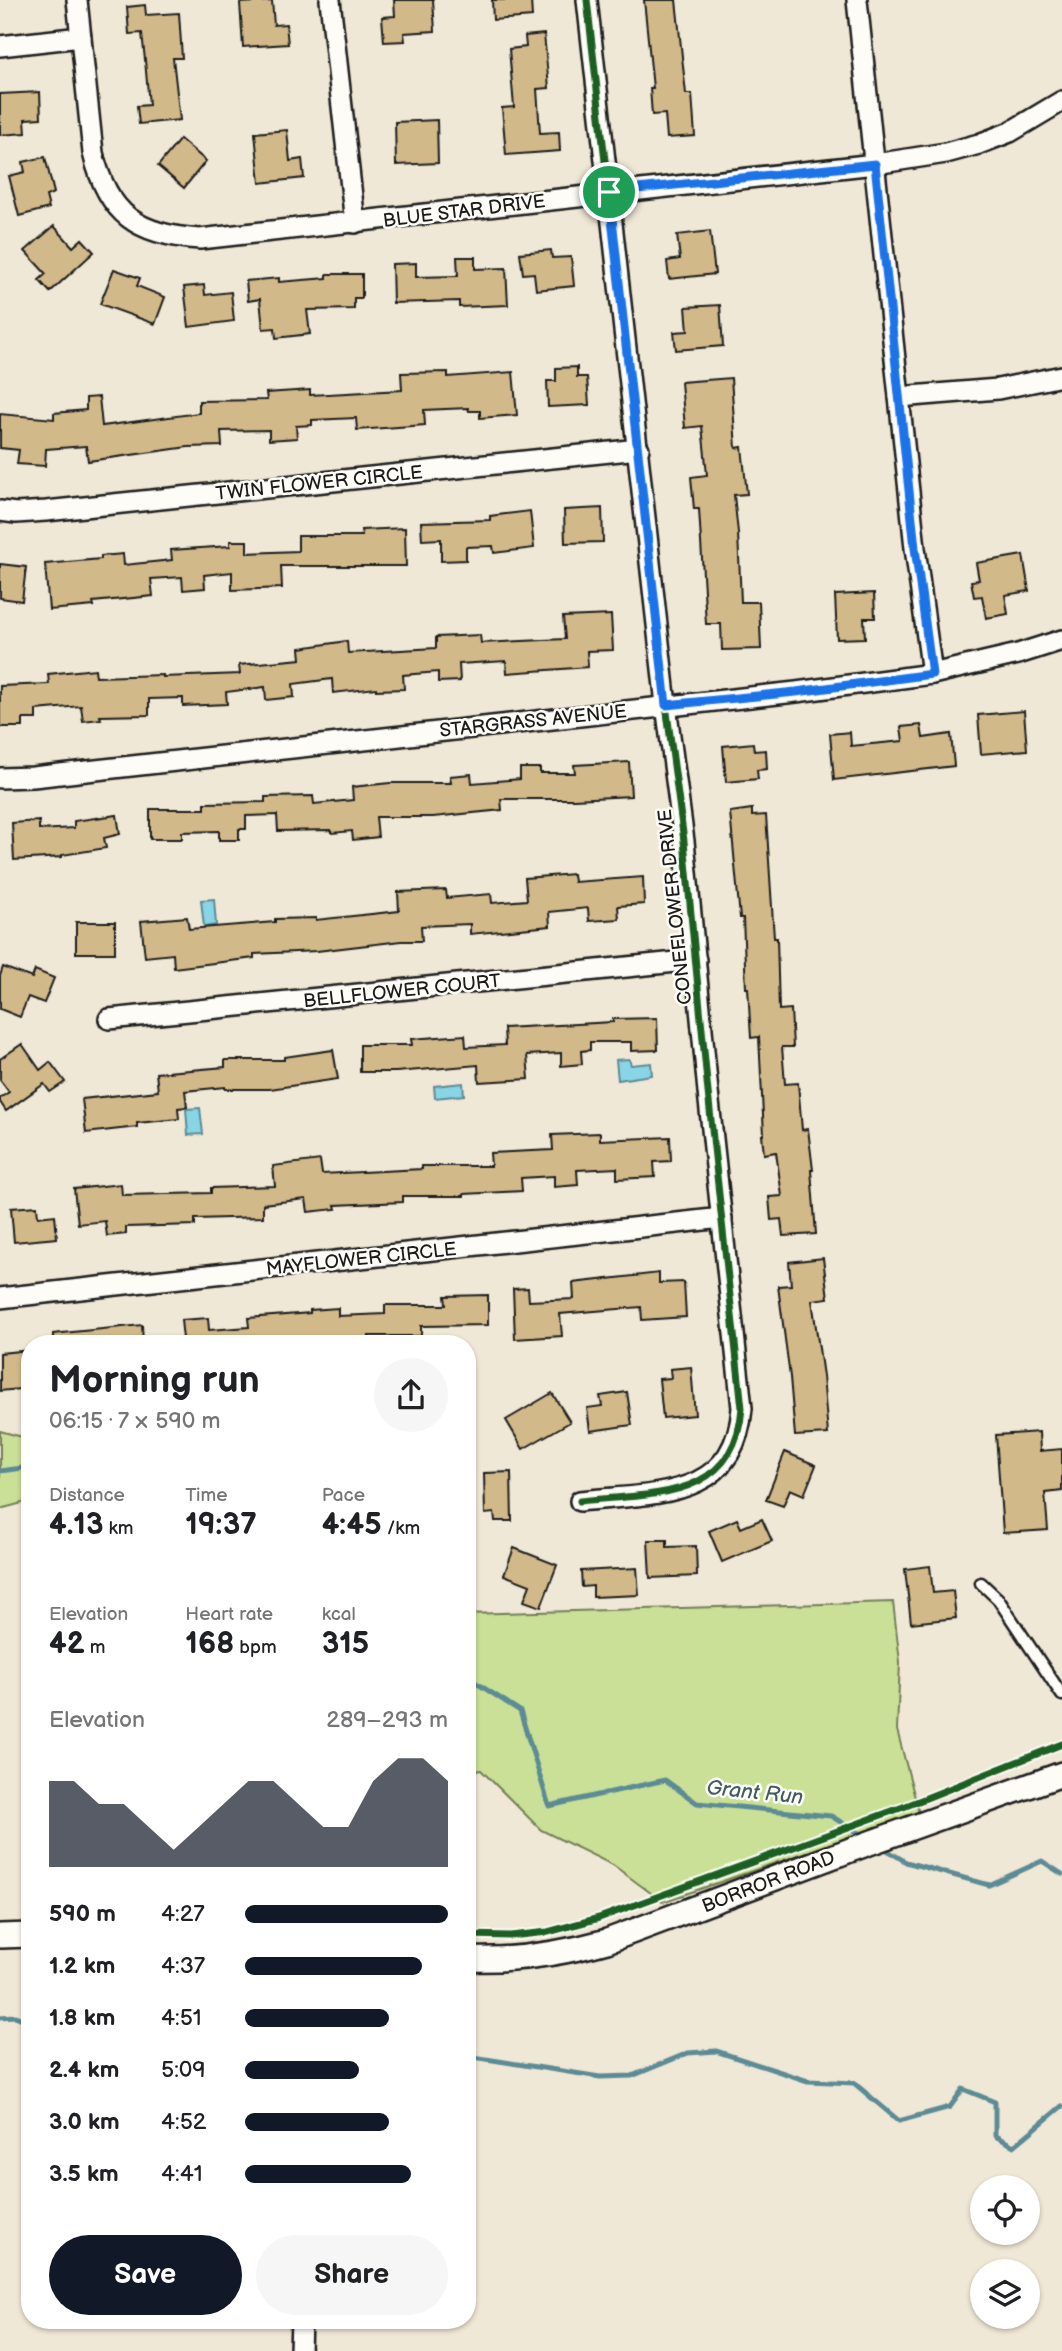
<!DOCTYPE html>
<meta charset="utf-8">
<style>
:root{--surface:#fff;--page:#f6f6f6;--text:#202124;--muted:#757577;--accent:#111827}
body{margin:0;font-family:"Balsamiq Sans",sans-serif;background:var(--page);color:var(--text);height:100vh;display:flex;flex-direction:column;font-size:26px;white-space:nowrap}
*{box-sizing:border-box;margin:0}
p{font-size:23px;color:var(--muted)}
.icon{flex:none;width:38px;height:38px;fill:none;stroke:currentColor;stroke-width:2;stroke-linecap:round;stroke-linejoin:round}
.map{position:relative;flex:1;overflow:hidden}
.side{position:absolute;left:21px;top:1335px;width:455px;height:994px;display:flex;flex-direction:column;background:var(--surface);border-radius:28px;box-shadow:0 2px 5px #0004}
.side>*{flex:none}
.tools{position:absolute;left:970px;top:2175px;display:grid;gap:14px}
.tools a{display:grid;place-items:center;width:70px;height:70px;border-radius:50%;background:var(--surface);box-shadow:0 2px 5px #0004;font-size:35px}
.pin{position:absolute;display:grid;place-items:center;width:60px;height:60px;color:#fff;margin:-30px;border:4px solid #fff;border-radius:50%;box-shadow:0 2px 7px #0007}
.round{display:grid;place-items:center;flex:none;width:74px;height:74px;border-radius:37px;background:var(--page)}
.summary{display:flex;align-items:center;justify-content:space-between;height:119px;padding:0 28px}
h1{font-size:38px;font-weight:700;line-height:52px}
.figures{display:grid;grid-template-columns:repeat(3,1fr);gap:10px;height:119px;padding:7px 28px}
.figures div{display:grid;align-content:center}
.figures b{font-size:30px;font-weight:700}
.figures small{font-size:19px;font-weight:400}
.figures p{font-size:19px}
.chart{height:196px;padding:14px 28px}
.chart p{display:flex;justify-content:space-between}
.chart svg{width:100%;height:126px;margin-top:7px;fill:var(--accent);opacity:.7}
.primary-button{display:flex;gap:14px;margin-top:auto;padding:14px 28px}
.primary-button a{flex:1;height:80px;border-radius:42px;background:var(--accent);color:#fff;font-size:28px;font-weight:700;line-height:80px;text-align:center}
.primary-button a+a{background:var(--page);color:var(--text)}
ul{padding:0 28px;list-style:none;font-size:23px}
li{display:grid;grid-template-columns:112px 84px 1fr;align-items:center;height:52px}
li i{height:18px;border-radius:9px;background:var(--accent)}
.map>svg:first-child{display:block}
.green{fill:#c9e096;stroke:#727e59;stroke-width:2}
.water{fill:#87d5e5;stroke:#5c8b95;stroke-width:2}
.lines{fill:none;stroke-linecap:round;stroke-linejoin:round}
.stream{stroke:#5c8b95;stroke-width:5}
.building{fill:#d2b989;stroke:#1c1c1c;stroke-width:2}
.service-casing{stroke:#1c1c1c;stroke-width:15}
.minor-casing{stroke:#1c1c1c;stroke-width:24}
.tertiary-casing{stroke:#1c1c1c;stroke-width:28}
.service{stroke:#fdfcf7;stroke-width:10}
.minor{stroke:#fdfcf7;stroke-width:19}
.tertiary{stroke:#fdfcf7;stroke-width:23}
.cycleway-casing{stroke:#fdfcf7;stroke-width:11}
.cycleway{stroke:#1b5e20;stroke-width:7}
.route-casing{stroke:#fff;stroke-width:14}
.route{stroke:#1a73e8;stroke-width:9}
.labels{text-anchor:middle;stroke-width:5;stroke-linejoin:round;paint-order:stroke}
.street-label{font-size:19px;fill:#1c1c1c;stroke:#fdfcf7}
.water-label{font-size:21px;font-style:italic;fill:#415d62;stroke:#fdfcf7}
</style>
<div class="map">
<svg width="1062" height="2351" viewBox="0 0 1062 2351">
<rect width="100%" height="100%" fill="#f0e8d6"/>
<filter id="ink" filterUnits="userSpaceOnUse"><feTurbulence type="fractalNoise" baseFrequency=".0143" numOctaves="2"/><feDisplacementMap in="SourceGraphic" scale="14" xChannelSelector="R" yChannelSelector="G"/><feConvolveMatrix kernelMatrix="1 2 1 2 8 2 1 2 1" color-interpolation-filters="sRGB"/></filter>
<g filter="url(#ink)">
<!-- green -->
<g class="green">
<polygon points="0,1431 30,1439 30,1501 0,1509"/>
<polygon points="893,1602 900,1662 897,1730 919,1813 663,1902 613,1865 541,1830 481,1770 467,1771 467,1614"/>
</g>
<!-- water -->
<g class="water">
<polygon points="214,899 216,925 204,927 201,900"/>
<polygon points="629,1059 631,1065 651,1063 652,1075 618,1080 616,1060"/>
<polygon points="463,1083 464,1095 435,1098 434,1086"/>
<polygon points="200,1108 203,1134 188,1135 186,1109"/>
</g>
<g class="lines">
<!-- stream -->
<g class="stream">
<polyline points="0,1471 30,1467"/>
<polyline points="467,1677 520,1711 549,1806 665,1780 697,1803 831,1816 865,1837"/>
<polyline points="882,1847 906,1862 989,1885 1042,1861 1062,1874"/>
<polyline points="0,2017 15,2016 30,2022"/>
<polyline points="467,2056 600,2077 632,2076 688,2053 716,2051 808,2081 854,2083 899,2121 950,2107 963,2089 995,2102 995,2136 1014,2146 1062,2106"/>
</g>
</g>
<!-- building -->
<g class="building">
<polygon points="394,0 433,0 435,31 404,33 405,41 384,42 382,17 395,16"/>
<polygon points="492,0 531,0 532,17 493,20"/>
<polygon points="644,0 676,0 686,94 692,94 695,136 667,138 665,114 652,115 650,88 653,88"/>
<polygon points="272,1 274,25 286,24 288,44 243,47 240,3"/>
<polygon points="145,5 146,15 179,13 182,58 173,58 180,120 139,124 137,106 149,105 145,60 142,33 129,34 127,7"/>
<polygon points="544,34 549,88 537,89 540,133 559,132 560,151 506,155 502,108 514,107 509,49 526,47 525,36"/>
<polygon points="40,92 41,118 25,119 26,133 0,135 0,94"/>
<polygon points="437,120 438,163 396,165 395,122"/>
<polygon points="287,130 290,161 302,159 304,178 260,183 255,133"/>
<polygon points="180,139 206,161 184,188 158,166"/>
<polygon points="45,157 54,193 46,196 49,208 19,216 9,176 25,172 23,162"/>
<polygon points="54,226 73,247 82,239 94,252 50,292 39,280 46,274 25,251"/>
<polygon points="710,231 715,274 669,279 667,261 680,259 677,235"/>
<polygon points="551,250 552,258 571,257 574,286 536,290 534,273 523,274 520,253"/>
<polygon points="457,257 475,257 475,269 506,268 508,305 459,307 459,301 393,303 392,264 416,263 416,277 458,276"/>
<polygon points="114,269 140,278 137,286 165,297 155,324 100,304"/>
<polygon points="327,274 362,274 362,298 354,298 354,309 307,310 310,334 276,338 275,328 263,329 260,299 248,301 246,281 279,278 279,282 327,278"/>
<polygon points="204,285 205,295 231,292 234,321 189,327 184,287"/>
<polygon points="720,305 723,346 676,350 674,332 688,331 686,307"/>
<polygon points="577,367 577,377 587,377 589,405 548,407 547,381 556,381 556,368"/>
<polygon points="448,372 448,377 513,372 517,415 480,418 480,411 469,411 468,408 424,410 425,425 357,430 356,418 312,420 312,425 296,426 297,438 269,440 269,430 221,431 222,446 188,447 88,461 86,446 46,449 45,466 17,464 19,450 0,448 0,414 54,419 54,413 86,410 86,398 99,397 102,426 199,413 199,401 267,400 266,393 310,390 310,395 402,390 401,373"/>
<polygon points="731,378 736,448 742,447 747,494 734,495 738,533 741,602 759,602 761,649 722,650 721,624 706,624 699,509 694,509 691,477 707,475 702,426 685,428 681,382"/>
<polygon points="602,508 603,542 565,543 564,510"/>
<polygon points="530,511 534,548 494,553 493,546 466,547 466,560 441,561 441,539 422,540 421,522 490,520 490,516"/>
<polygon points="405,528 406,566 281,566 282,588 232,590 232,572 204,575 205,588 183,590 182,577 151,579 153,596 93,602 94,606 49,610 45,564 101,559 101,556 123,554 124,565 172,560 171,550 230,546 230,541 247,541 247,553 298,551 298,536 362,536 361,530"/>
<polygon points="1023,555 1029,591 1005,595 1008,614 986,618 982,596 974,597 971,581 979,580 976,563"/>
<polygon points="0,564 26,567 22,601 0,598"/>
<polygon points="874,593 875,618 864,618 865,638 837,639 835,595"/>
<polygon points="611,615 613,650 587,651 588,667 507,673 506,661 459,664 460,681 438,682 438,672 403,675 404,689 376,690 376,688 333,693 332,679 293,684 294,697 266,700 265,687 226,692 227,704 183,706 183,698 149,699 149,715 100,716 101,719 83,721 81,706 36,710 36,719 23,719 23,727 0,727 0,686 49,684 48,674 95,669 96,677 163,675 163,677 240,674 239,665 301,659 300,648 347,641 348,653 436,648 436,637 480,635 481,643 565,639 563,617"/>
<polygon points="1024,711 1027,750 981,754 978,715"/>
<polygon points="921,725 923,738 951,734 954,766 834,780 830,734 850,732 851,746 903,741 901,727"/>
<polygon points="753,743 754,751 766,750 767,769 757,770 758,779 726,782 723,746"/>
<polygon points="629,762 631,796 574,799 501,799 502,810 433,817 376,817 378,837 353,840 352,831 332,833 331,830 278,831 277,815 246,816 246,829 239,829 239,840 219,840 219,831 182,832 182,839 150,839 150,809 205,809 205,803 265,802 265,797 313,796 314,804 353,800 352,787 390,783 451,783 450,776 471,774 472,783 520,779 520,768 540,768 540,773 575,773 574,765"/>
<polygon points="752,809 752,816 766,815 774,938 777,938 779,1010 791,1009 793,1047 782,1047 785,1084 798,1083 802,1130 808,1129 813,1170 811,1170 816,1234 783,1236 781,1219 771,1220 769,1197 782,1196 776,1152 764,1154 762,1135 764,1135 759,1037 751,1038 748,988 746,988 743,918 740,918 730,812"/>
<polygon points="117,815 120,834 104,838 106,848 62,855 62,857 14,860 12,823 39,821 39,830 74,828 74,821"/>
<polygon points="573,874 574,882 643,877 644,904 618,906 619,919 589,921 588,908 549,912 550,926 470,934 470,924 421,926 422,941 401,941 317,951 254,954 254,958 174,968 173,954 145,957 141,921 187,917 189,929 275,922 275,919 316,918 316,920 399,911 398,892 446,890 447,898 491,894 492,903 527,900 525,878"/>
<rect x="76" y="922" width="39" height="31"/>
<polygon points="3,967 32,978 35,970 54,978 44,1003 28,997 20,1017 0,1009 0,976"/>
<polygon points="657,1018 658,1050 631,1051 631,1042 590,1042 590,1050 581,1051 582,1064 561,1066 561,1053 527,1055 529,1079 479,1082 478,1065 396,1072 360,1072 360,1045 412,1045 411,1039 465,1035 466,1047 505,1045 504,1028 613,1022 613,1019"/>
<polygon points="22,1044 40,1070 50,1062 65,1082 50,1092 44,1084 6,1111 0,1102 0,1098 9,1092 0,1080 0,1059"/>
<polygon points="333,1050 338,1079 270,1089 225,1089 225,1087 185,1091 187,1107 178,1108 179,1119 137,1123 137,1127 86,1133 82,1099 158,1091 156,1073 225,1067 225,1060 284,1060 284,1057"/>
<polygon points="600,1133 600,1140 670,1137 671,1161 654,1162 655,1177 617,1179 617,1168 577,1170 578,1185 554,1187 554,1176 521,1178 522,1191 464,1194 464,1196 403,1196 403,1202 335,1205 336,1209 308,1212 306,1199 263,1204 263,1217 195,1219 195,1225 126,1227 126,1234 107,1236 105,1221 78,1224 74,1189 121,1184 122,1195 211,1193 211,1188 275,1186 273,1166 320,1160 322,1174 422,1169 422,1166 491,1166 490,1153 553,1150 552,1135"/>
<polygon points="37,1206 38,1217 55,1215 57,1238 14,1242 11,1208"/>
<polygon points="823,1258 828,1298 812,1300 823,1376 828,1434 795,1436 790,1377 778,1286 791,1285 789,1262"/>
<polygon points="659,1273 659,1283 684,1282 686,1317 642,1320 641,1307 560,1314 562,1336 515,1339 513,1289 528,1288 529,1301 574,1299 573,1283"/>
<polygon points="488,1295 488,1325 421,1326 421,1336 369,1336 369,1344 323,1344 323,1341 288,1344 197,1344 197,1339 183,1339 181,1320 208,1318 209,1330 249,1327 248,1318 310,1313 310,1310 338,1308 338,1316 385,1314 385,1305 446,1305 445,1296"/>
<polygon points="142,1325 143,1344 53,1344 53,1334"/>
<polygon points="30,1350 30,1388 0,1391 0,1353"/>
<polygon points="691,1367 695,1415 663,1418 659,1379 671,1378 670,1369"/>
<polygon points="627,1392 632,1425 590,1431 587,1408 602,1406 600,1396"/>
<polygon points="552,1393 570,1422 523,1449 506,1420"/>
<polygon points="1039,1432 1040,1451 1062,1449 1062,1491 1045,1493 1048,1530 1003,1533 996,1435"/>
<polygon points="785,1452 816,1465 804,1495 790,1489 783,1506 766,1500"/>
<polygon points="511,1472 512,1521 495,1521 494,1513 485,1514 484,1473"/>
<polygon points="737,1519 741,1528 762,1519 772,1541 722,1562 709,1531"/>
<polygon points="648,1540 667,1540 667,1547 696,1546 697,1576 650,1578"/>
<polygon points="514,1548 557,1565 541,1607 524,1601 530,1585 504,1575"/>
<polygon points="930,1566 933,1593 953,1591 956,1618 911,1623 905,1569"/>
<polygon points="637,1568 639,1595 593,1597 593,1586 582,1587 581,1571"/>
</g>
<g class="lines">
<defs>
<polyline id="service" points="981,1583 998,1599 1062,1695"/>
<g id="minor">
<path d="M77,0l16,153c15,62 45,82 107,86l675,-75 71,-11 33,-9 31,-12 52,-31"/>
<polyline points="330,0 355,223"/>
<polyline points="857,0 915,548 932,674"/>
<polyline points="0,46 81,37"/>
<polyline points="899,397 998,389 1062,376"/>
<polyline points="0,511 16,513 46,511 639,449"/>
<polyline points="0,778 33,777 796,692 932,674 1018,654 1062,640"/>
<polyline points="109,1019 696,960"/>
<polyline points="0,1298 722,1218"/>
<path d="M580,1501c71,-8 155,1 162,-93l-34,-316 -24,-251 -18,-136 -79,-705"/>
<polyline points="300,2351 301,2320"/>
</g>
<g id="tertiary">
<polyline points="0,1936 30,1935"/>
<path d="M467,1959c48,2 93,-5 140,-18l254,-95 201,-72"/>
</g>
</defs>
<!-- service casing -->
<use href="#service" class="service-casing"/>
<!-- minor casing -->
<use href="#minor" class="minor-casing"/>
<!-- tertiary casing -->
<use href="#tertiary" class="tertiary-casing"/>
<!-- service -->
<use href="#service" class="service"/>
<!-- minor -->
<use href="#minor" class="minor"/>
<!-- tertiary -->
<use href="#tertiary" class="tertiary"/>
<defs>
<g id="cycleway">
<path d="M580,1501c71,-8 155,1 162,-93l-34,-316 -24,-251 -18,-136 -79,-705"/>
<polyline points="467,1935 510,1936 548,1932 599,1918 906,1806 1062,1744"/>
</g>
</defs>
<!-- cycleway casing -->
<use href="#cycleway" class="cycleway-casing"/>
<!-- cycleway -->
<use href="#cycleway" class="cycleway"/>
</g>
</g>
<g class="lines" filter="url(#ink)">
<defs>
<polygon id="route" points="875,164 915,548 932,674 796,692 666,705 609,192"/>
</defs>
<!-- route casing -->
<use href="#route" class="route-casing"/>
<!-- route -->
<use href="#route" class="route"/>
</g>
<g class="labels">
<!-- street labels -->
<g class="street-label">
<text transform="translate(464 210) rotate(-7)" y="7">BLUE STAR DRIVE</text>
<text transform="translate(319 482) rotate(-6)" y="7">TWIN FLOWER CIRCLE</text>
<text transform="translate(533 720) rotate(-6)" y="7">STARGRASS AVENUE</text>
<text transform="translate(674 907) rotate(-96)" y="7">CONEFLOWER DRIVE</text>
<text transform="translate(402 990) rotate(-6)" y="7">BELLFLOWER COURT</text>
<text transform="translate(361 1258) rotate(-6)" y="7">MAYFLOWER CIRCLE</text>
<text transform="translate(768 1881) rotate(-21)" y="7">BORROR ROAD</text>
</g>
<!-- water labels -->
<g class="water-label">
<text transform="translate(755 1792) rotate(6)" y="7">Grant Run</text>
</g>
</g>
</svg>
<div class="tools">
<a><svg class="icon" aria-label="locate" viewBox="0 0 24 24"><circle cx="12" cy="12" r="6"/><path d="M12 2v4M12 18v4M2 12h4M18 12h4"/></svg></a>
<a><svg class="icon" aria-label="layers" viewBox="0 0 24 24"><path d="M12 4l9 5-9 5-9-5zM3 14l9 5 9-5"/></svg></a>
</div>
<div class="pin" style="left:609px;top:192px;background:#1e9e55"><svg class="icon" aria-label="arrive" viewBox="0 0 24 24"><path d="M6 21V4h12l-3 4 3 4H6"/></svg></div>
<section class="side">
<div class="summary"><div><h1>Morning run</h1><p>06:15 · 7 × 590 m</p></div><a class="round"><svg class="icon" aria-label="share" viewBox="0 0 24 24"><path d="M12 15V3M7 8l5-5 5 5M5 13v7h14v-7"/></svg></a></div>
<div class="figures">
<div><p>Distance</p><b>4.13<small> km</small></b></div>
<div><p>Time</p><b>19:37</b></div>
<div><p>Pace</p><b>4:45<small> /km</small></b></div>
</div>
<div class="figures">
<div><p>Elevation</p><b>42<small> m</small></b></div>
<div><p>Heart rate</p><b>168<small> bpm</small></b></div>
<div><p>kcal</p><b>315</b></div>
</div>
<div class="chart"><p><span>Elevation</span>289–293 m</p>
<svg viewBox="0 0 160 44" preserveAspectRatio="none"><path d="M0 44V14L10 14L20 22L30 22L40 30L50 38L60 30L70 22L80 14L90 14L100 22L110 30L120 30L130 14L140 6L150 6L160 14V44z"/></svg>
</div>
<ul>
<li><b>590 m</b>4:27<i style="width:100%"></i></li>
<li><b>1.2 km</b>4:37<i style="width:87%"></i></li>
<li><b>1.8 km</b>4:51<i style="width:71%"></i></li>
<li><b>2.4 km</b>5:09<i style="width:56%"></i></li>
<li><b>3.0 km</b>4:52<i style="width:71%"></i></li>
<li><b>3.5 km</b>4:41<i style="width:82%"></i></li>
</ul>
<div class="primary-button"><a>Save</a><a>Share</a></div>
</section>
</div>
